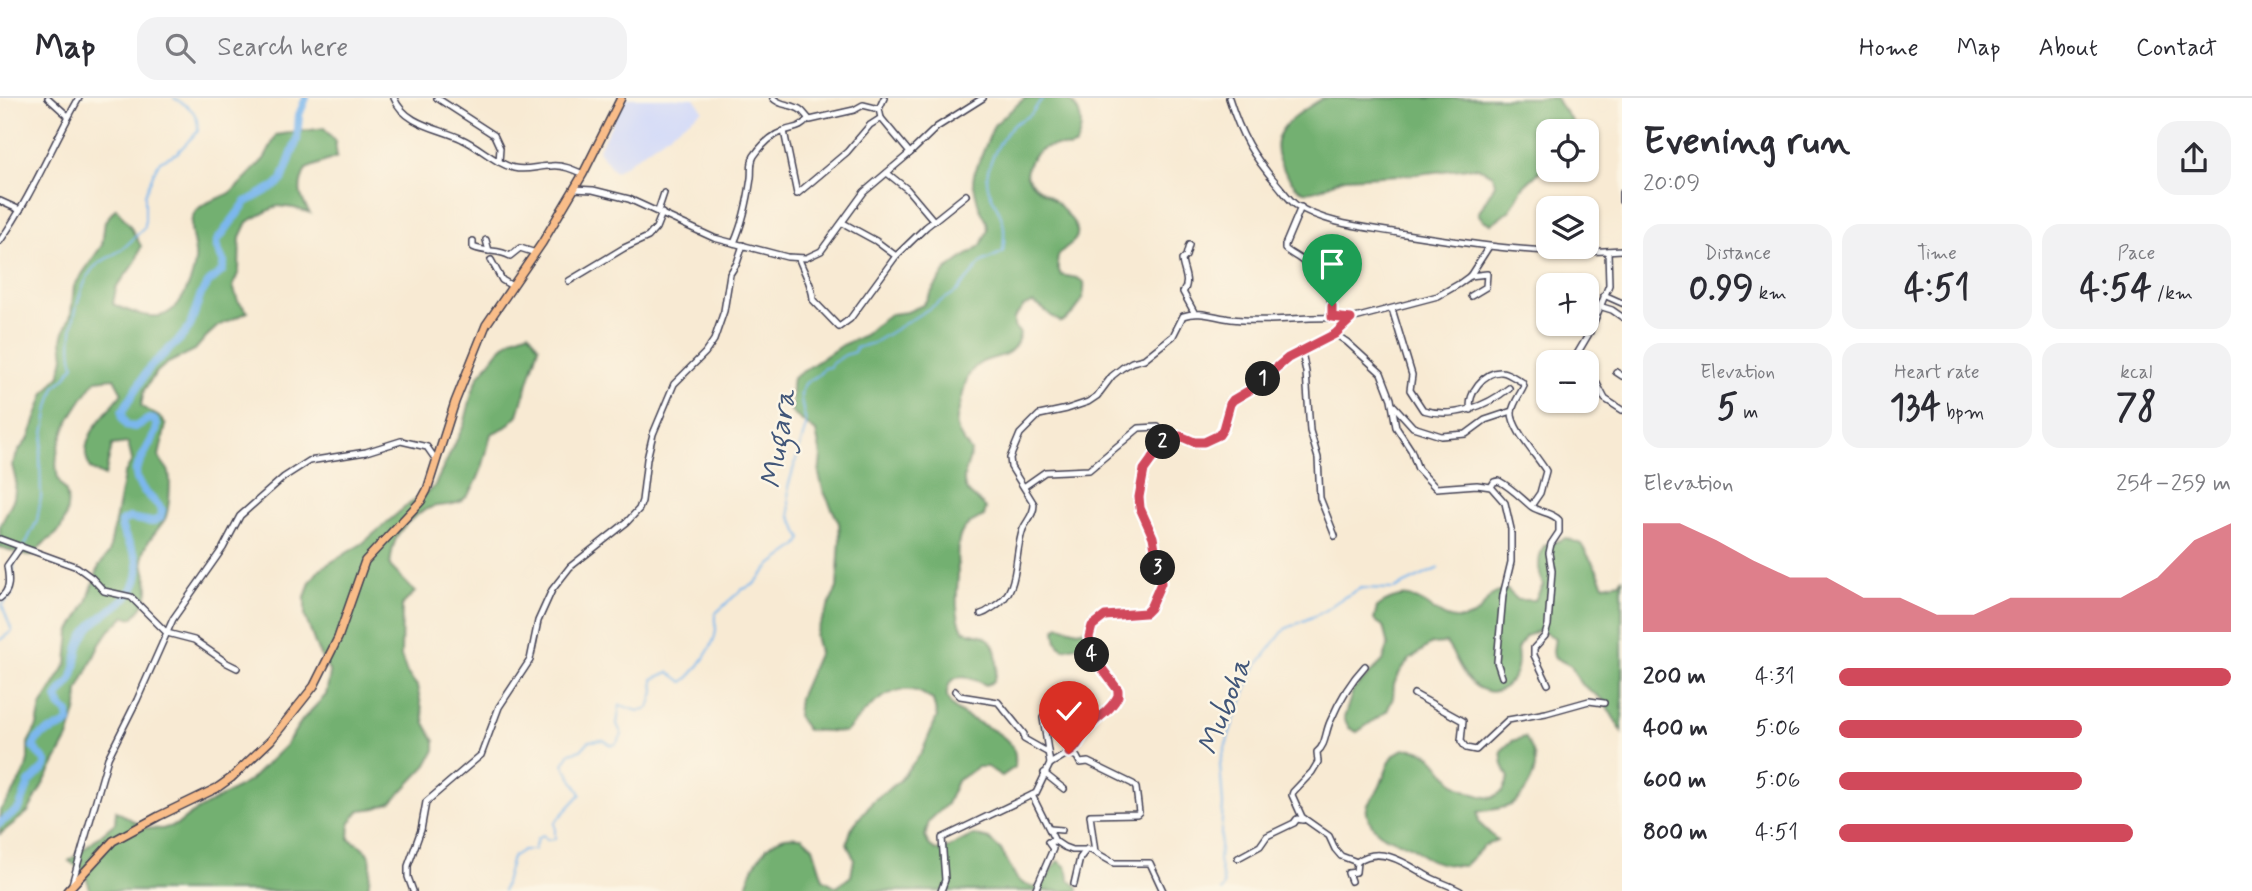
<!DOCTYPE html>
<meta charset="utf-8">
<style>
:root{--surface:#fff;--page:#f2f2f3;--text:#2b2b33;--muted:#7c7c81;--line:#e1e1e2;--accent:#d1495b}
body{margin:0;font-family:Mynerve,sans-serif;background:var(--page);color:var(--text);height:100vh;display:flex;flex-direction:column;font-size:26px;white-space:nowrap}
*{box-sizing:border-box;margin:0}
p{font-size:23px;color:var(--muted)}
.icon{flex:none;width:38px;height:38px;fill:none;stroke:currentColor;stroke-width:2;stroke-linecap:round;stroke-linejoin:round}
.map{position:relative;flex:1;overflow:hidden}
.drawer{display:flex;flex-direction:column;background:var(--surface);width:630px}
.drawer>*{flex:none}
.buttons{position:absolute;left:1536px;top:21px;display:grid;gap:14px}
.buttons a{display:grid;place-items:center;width:63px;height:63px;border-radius:14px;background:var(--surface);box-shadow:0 2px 5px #0004;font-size:35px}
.pin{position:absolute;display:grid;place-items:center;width:60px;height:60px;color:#fff;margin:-72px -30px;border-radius:50% 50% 50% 0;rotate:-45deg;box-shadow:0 0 7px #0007}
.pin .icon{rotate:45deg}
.km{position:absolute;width:35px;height:35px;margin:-18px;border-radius:50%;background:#222;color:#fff;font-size:19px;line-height:35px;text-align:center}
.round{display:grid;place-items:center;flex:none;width:74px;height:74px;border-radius:21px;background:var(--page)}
.overview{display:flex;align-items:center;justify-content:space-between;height:119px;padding:0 21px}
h1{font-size:38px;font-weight:700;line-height:52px}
.figures{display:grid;grid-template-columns:repeat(3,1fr);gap:10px;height:119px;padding:7px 21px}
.figures div{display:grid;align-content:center;border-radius:18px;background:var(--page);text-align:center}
.figures b{font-size:35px;font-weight:700}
.figures small{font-size:19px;font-weight:400}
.figures p{font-size:19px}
.chart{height:196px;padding:14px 21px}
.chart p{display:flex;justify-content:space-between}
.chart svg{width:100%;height:126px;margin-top:7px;fill:var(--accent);opacity:.7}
ul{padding:0 21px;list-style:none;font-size:23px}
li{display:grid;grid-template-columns:112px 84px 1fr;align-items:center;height:52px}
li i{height:18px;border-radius:9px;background:var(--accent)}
header{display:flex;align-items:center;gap:42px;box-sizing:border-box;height:98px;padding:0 35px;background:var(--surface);border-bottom:2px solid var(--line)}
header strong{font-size:33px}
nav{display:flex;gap:38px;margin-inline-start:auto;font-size:24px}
.search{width:490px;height:63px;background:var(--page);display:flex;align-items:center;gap:18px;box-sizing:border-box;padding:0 24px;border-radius:21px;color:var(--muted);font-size:26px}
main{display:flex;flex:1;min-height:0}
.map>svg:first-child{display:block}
.built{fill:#d1d9f9}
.forest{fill:#73b071;stroke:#4a6956;stroke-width:2}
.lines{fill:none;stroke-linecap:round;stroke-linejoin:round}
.stream{stroke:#7bb7ed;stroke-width:2}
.river{stroke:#7bb7ed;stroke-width:8}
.minor-casing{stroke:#424052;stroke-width:8}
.major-casing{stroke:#424052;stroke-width:10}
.minor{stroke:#fff;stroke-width:5}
.major{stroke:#f9bd89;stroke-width:7}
.route-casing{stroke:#fff;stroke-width:14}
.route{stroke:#d1495b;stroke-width:9}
.labels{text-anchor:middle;stroke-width:5;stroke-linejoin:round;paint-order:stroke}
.water-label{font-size:30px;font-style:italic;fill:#415679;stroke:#fcf5e5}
</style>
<header>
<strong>Map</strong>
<div class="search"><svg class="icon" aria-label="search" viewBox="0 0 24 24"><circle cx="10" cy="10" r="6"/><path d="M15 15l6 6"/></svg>Search here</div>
<nav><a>Home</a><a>Map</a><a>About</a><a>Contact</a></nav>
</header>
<main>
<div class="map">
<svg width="1622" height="793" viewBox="0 0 1622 793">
<rect width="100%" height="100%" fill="#fcf5e5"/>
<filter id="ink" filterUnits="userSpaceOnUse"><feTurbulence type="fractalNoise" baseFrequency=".0143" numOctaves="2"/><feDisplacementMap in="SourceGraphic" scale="14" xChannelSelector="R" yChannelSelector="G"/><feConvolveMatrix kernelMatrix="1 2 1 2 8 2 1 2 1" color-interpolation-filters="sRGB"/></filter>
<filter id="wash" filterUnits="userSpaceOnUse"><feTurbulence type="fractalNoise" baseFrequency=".00686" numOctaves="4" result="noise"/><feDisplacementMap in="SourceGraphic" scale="28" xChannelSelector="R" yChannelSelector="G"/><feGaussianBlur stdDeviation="1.57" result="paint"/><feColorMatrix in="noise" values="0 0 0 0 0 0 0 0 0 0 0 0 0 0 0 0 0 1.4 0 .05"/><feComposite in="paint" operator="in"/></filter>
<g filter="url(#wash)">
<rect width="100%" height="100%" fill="#f8ead3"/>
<!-- built -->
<polygon class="built" points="625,0 694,0 703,12 615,74 598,53"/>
<!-- forest -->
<g class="forest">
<path d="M1025,0h42c16,13 17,28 9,47l-7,3c-21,-7 -40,4 -43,26 6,14 17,17 28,26 6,4 10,11 14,16 4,4 8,8 9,14 4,19 -31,15 -16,45l16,3 7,4c2,17 -8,32 -23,40 -11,-5 -17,-15 -28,-19l-9,3 -10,12v9l6,6c-8,35 -35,15 -51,42 -5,8 -5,17 -8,26 -7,28 -7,27 10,50 -1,13 -13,29 -3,41 5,6 13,10 18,16l-2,8c-8,4 -17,7 -22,16 -7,14 -4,29 -4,44 -1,18 -4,36 5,54 7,4 16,3 23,7 13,8 13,33 7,45l-7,3c-13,-7 -36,-16 -39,7 -3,27 57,31 67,59 2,4 1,12 1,16l-13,9 -15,-9h-9l-14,9 -7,5 -10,23 -18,17 -4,16 4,8 7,5h8l29,-15 16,4 12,11 16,29 7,5 14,4c10,-6 11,-18 20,-27 9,5 11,9 11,19l9,7v4h-333c5,-20 17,-48 40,-54 5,-1 12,0 17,0l11,10 10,32 14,8 14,-11 3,-17 -7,-16 5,-16 21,-26 26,-20 23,-29 15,-35 -4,-17c-5,-2 -10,-7 -14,-8 -30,-11 -56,21 -73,40l-39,-2 -10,-14 2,-18 20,-46 -4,-17 22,-47 3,-48 -1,-17 -16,-33 -4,-16 2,-18 -5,-24 -25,-20c3,-12 -1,-22 2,-34l49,-33 23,-10 19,-17 7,-4 16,-2 16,-7 23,-35 35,-25 7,-15 -1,-8 -8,-15 -6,-25 1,-8 20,-49z"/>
<path d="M1323,0h232l24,33h-30v32l-26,24 -13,23 -19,14 -8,-4 -5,-6 17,-30 -2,-9 -16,-8 -59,7 -73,4c-13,3 -27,16 -41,13 -8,-2 -14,-12 -19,-19 -25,-38 8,-55 38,-74z"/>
<path d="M324,30l11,13 2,16 -31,12c-9,18 -7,28 4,44l-16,-5 -17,-2 -30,16 -7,15 -1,34 -6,15 5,15 10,11 -30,14 -12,11 -11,13 -29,14 -10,9 -12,17 -3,16c9,8 18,7 25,19l-7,31c2,6 6,9 9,14 4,8 1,41 -3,49 -8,13 -19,21 -22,37 -1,11 5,22 5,33 0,9 -8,22 -15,29l-8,-2 -15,14 -10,14 -22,46 -1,18 -9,30 -40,74 -28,22v-24l14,-18 12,-24 2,-8v-17l9,-17 4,-20 26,-43 3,-31 17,-30 12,-36 10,-13 15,-78 8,-15 -4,-17 -16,2 -7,31 -15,-7c-1,-5 -5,-12 -4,-17 1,-24 24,-41 36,-59l-8,-15 -18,2c-19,25 -47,64 -38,98 1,5 6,9 8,14 3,9 1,23 -3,32 -4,10 -11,13 -19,19 -3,3 -7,8 -10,12l-7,1 -27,-9v-21l14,-28 2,-17 -4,-16 7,-15 10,-12 16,-45 15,-18 4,-18 -2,-17 2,-9 7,-16 3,-29 28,-41 3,-24 11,-13 14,18 11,20 -5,15 -20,27 -3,16c11,6 34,14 46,12 21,-3 34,-36 36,-55 2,-16 -9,-32 -1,-47 8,-13 24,-14 36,-21 4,-2 30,-30 34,-34 5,-7 8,-16 12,-24z"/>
<path d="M529,234l10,15 -21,68 -12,12 -15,7c-5,20 -10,46 -24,62 -8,9 -18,9 -30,10 -14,2 -36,19 -41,33 -4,8 -5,18 -6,27l25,26 -13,13 -1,51 6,17 10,13 8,37 10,18v9l-8,15 -35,37 -15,6 -17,2 -10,12 -1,17c30,15 21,23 19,52h-278c-2,-15 -9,-22 -21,-30l46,-38 1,-12 30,17 16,1 16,-5 13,-10 58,-33 36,-35 18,-27 23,-24 4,-22 -13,-24 -12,-33v-18l5,-16 10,-13 43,-26 42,-36 29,-20 30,-62 8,-32 6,-16 22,-28 13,-11z"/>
<path d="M1566,440l15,6 16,26 7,15 16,-3 2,-5v155l-19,-32 -23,-17 -9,-17 -17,-9 -1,-6 2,-13 -16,-8 -13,6 -9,13c2,15 1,25 -10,36 -5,5 -13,8 -20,6 -25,-6 -27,-31 -41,-48l-15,1 -23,17 -8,11 -6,12 -1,14 -6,13 -30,21 -8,-4 -5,-10 9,-28 30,-29 5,-15 -5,-20 -9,-6 3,-13c47,-32 53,21 91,11 14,-4 14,-13 23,-22 4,-3 11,-5 15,-7l12,11h17l8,-15c-5,-14 -6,-26 1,-39z"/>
<polygon points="1059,528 1078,533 1086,531 1086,546 1063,551 1057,544 1055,532"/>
<path d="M1525,639c5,7 10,16 10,25 1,14 -11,36 -24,43 -9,4 -23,5 -33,7l1,11 18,17 -13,6 -20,20c-15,0 -28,-2 -41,-10 -4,-3 -8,-8 -13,-10 -17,-7 -34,-8 -42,-29 -5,-12 5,-18 10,-27 9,-15 9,-44 35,-41 21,2 27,20 40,33 11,10 25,14 39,16l11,-7 6,-13 -6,-13 -2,-14 11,-10z"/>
</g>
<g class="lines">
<!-- stream -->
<g class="stream">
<path d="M25,447l12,-24 4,-24 -1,-41 9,-49 6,-20 10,-9 9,-13c-8,-24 3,-72 17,-94 6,-9 22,-15 31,-22 8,-6 16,-15 23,-22v-33l9,-22 6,-11 17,-8 21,-22c0,-21 -8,-23 -24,-33"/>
<polyline points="0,542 12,533 2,507 12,496 14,463 22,452"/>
<path d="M503,793l9,-34 11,-7h11l3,-11 6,-4 4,5 8,-1v-17l26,-28 -18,-30 7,-11 11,-3 8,-9 15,-1 7,5 5,-1 6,-9 -5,-11 3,-19 18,6 11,-3 5,-16 -1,-13 16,-7 14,10c12,-8 32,-37 33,-52 0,-7 -3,-10 0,-17l25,-23 12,-5 19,-21 25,-18 5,-7 -12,-23 -2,-29 18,-61c0,-13 -12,-33 1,-44 7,-5 12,-5 17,-14l6,-1 1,-3 14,-9 9,-3 2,-4 17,-5 83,-51 26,-30 21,-10c4,-35 -2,-33 -14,-62 -8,-19 11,-50 23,-64 4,-4 12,-7 18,-11 5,-5 8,-12 13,-17"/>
<polyline points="1221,793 1224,788 1219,762 1223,707 1220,666 1232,628 1255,570 1285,531 1321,515 1341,501 1361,490 1394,491 1439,470"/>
</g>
<!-- river -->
<path class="river" d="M0,725l19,-14 10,-26 16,-16 1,-5 -13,-15c6,-18 24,-15 36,-25l-1,-9 -7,-6 -4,-9c4,-9 8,-10 13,-17 9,-13 3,-32 17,-50 16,-22 48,-28 51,-59 3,-19 -16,-31 -17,-50l8,-4 23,4 8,-4 2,-8c-10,-15 -27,-20 -26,-41l20,-37 1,-7 -3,-5 -5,-1 -14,8 -8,-1 -4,-7 -1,-7 27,-44 31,-29 10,-13 11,-32 8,-12 13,-11 2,-8 -7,-15v-7l29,-39 29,-16 7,-6 15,-40 2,-25 7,-17"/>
</g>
</g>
<g filter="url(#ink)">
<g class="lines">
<defs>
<g id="minor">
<polyline points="48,0 68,18"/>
<path d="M394,0c11,27 45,30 68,41 18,8 32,24 52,29 13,3 24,-2 37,-2 12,-1 21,3 32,8"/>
<polyline points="437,0 494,37 500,50 499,64"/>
<path d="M773,0c8,9 20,5 29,13 3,3 5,6 8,9l44,-10 9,-5 16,4"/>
<polyline points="884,0 879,11 881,20 910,55"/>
<path d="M1229,0c12,38 23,57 49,87 6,7 11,15 18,20 29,19 69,22 103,28 76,12 146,23 223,17"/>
<polyline points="784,33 797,96 847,54 870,27 881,20"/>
<polyline points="887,75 907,91 934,123"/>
<polyline points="574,91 593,92 629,101 714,140 787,159 806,160 821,153 864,94 910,55 937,29 983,0"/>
<polyline points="1622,95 1622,103"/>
<polyline points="0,103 20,112"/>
<path d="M1301,109l-16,38v4c6,5 13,8 19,13 19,14 29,32 28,55"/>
<polyline points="658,113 664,95"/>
<polyline points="486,142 489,153"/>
<path d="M0,143c32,-45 52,-96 79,-143"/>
<path d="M473,143v6c13,6 26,2 37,9l10,-8 16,5"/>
<path d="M734,145c9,-20 14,-44 17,-65 1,-8 -1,-15 3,-22 7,-10 18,-21 30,-25 10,-4 16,-2 24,-12"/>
<path d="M1189,147l-3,11 -4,4c1,11 9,22 1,32l11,20"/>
<polyline points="896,158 926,129 966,97"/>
<path d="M799,161c5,14 14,27 14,41l26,27 11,-8 46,-63 -20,-15 -33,-18"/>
<polyline points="491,162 502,182 512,188"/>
<polyline points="1470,178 1487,176 1486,189 1471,198"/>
<polyline points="569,183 624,150 648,139 656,130 662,115"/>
<polyline points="1604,197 1622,205"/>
<polyline points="1599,208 1612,212 1622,219"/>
<path d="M1392,211l20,66 -2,15 13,20c29,9 63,-3 86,-22"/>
<polyline points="1335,236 1347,244 1381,275 1391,301 1396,329 1411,352 1418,371 1436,390 1477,387 1491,389 1505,405 1511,431 1511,464 1503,497 1497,564 1502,579"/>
<polyline points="1302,254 1306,274 1310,333 1318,360 1320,400 1335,438"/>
<polyline points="1577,264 1577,256 1590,234 1609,187 1608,153"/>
<polyline points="1587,274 1594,280 1605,301 1622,312"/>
<polyline points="1616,274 1622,278"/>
<polyline points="1394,308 1413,329 1441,338 1466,336 1485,322 1512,313"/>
<path d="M1471,312c-5,-16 14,-40 31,-38 7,1 14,7 20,10l2,4c-4,9 -11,17 -12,26 -1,16 26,45 34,59l-6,22 -9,13"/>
<polyline points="1025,388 1045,374 1089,372 1139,330 1158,329 1172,338"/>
<path d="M1491,389l3,-5 5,-1c13,7 22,17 33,26 9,6 19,5 27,13v12l-8,12 -2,9 3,18 -4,54 -3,11 -11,12v7l14,29"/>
<polyline points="0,441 77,469 92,480 104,493 131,499 167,535 194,542 227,565 237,570"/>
<path d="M0,500c11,-8 9,-19 7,-32l14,-20"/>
<path d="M981,516c7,-2 9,-5 14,-8 26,-15 18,-50 28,-77 4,-9 11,-14 11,-25l-23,-37 -1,-9 10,-24 19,-19 28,-6 21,-7 9,-6 15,-20 10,-8 10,-6 12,-3 29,-23 10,-20c16,-6 31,1 48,3 41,5 80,-5 120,0"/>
<polyline points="955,593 960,598 998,604 1024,636 1024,641 1047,654"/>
<polyline points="1414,596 1463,623 1461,643 1466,650 1476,652 1508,622 1546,615 1589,603 1604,605"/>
<polyline points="1069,655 1077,659 1080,665 1088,664 1133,686 1136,690 1139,714 1137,716 1090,717 1095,754"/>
<path d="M1050,666l-7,-46 2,-3c13,-2 30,11 38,21"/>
<polyline points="1044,675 1064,691"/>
<polyline points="1032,697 1055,743 1064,749 1072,752 1091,752 1114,765 1150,765 1163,793"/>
<polyline points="1050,731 1062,732"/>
<polyline points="1238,760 1260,748 1267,738 1294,725 1297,721 1303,722"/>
<path d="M1357,764l-16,-6 -6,-7 -6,-13 -27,-19 -10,-22 1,-3 19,-20 6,-10 -1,-10c9,-7 8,-19 13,-30 9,-21 20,-40 35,-56"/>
<path d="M1351,783l-3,-8 8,-1 1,-10c22,-17 47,0 67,12 11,7 24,10 36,17"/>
<polyline points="72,786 108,660 137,602 173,521 223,450 240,418 284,379 309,363 366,354 401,343 427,349 436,362"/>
<polyline points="1074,786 1080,760 1087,751"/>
<polyline points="1036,790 1053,751 1048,744 1055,743"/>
<polyline points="413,793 408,779 408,768 421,732 426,704 481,657 499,609 530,562 538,523 552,492 570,469 627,424 639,411 642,403 647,361 653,336 674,286 705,255 714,242 724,213 730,176 737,165 743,147"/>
<path d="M941,793l4,-11 -3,-42 94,-45 14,-29 25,-15 10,-18 19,-16 14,-16c3,-21 -31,-36 -29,-61 2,-34 39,-16 57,-25 7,-4 12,-21 14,-29 2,-8 -2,-17 -4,-26 -2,-7 -2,-14 -3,-21 -3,-10 -10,-19 -13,-29 -3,-12 1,-31 7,-42 5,-9 13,-25 22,-29 16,-6 32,17 50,-3 7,-7 7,-21 11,-30l20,-14 38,-32 47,-24 16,-15 87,-23 21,-12 11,-8 18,-28"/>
</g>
<polyline id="major" points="67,793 113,743 159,718 217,690 231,680 271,642 314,588 338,540 365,463 421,403 427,392 455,304 486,227 542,145 583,76 621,0"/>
</defs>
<!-- minor casing -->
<use href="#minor" class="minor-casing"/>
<!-- major casing -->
<use href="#major" class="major-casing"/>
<!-- minor -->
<use href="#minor" class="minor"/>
<!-- major -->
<use href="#major" class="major"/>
</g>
</g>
<g class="lines" filter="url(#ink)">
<defs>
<path id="route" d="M1069,655c10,-6 11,-16 18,-23 10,-13 24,-19 31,-34v-6l-26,-35 -3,-18 3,-11 13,-10 40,-3 5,-5 11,-25 -8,-46 -13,-29 -1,-11 5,-27 23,-32 13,-2 14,6h10l15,-7 4,-6 7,-25 3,-4 17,-10 38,-32 47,-24 16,-15 -19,-2v-11"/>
</defs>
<!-- route casing -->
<use href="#route" class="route-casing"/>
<!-- route -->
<use href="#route" class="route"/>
</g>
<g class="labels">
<!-- water labels -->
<g class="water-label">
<text transform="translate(778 341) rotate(-81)" y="10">Mugara</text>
<text transform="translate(1224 608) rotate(-69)" y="10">Muboha</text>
</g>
</g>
</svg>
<div class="buttons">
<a><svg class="icon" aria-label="locate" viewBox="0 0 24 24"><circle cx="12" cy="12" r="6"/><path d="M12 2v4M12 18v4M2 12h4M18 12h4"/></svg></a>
<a><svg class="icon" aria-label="layers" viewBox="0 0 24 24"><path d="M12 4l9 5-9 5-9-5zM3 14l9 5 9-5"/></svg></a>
<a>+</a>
<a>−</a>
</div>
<div class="pin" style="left:1332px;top:208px;background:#1e9e55"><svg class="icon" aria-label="arrive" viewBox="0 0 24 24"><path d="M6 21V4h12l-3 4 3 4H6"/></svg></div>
<div class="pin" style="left:1069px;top:655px;background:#d93025"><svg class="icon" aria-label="check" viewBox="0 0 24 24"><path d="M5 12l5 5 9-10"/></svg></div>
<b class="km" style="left:1263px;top:281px">1</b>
<b class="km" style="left:1163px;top:344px">2</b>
<b class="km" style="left:1158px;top:470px">3</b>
<b class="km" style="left:1092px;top:557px">4</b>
</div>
<section class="drawer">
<div class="overview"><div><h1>Evening run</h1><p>20:09</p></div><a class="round"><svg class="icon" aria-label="share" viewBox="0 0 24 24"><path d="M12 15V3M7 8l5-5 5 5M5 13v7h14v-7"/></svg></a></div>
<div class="figures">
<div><p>Distance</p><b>0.99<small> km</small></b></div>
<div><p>Time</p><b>4:51</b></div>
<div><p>Pace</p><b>4:54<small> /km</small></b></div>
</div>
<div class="figures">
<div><p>Elevation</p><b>5<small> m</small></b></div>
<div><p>Heart rate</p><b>134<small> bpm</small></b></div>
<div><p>kcal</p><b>78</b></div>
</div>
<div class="chart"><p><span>Elevation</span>254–259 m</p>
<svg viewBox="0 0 160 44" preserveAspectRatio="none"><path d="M0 44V6L10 6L20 12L30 19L40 25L50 25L60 32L70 32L80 38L90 38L100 32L110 32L120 32L130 32L140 25L150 12L160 6V44z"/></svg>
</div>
<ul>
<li><b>200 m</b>4:31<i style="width:100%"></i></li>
<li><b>400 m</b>5:06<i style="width:62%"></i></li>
<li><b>600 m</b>5:06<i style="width:62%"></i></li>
<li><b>800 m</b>4:51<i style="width:75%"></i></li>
</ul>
</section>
</main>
